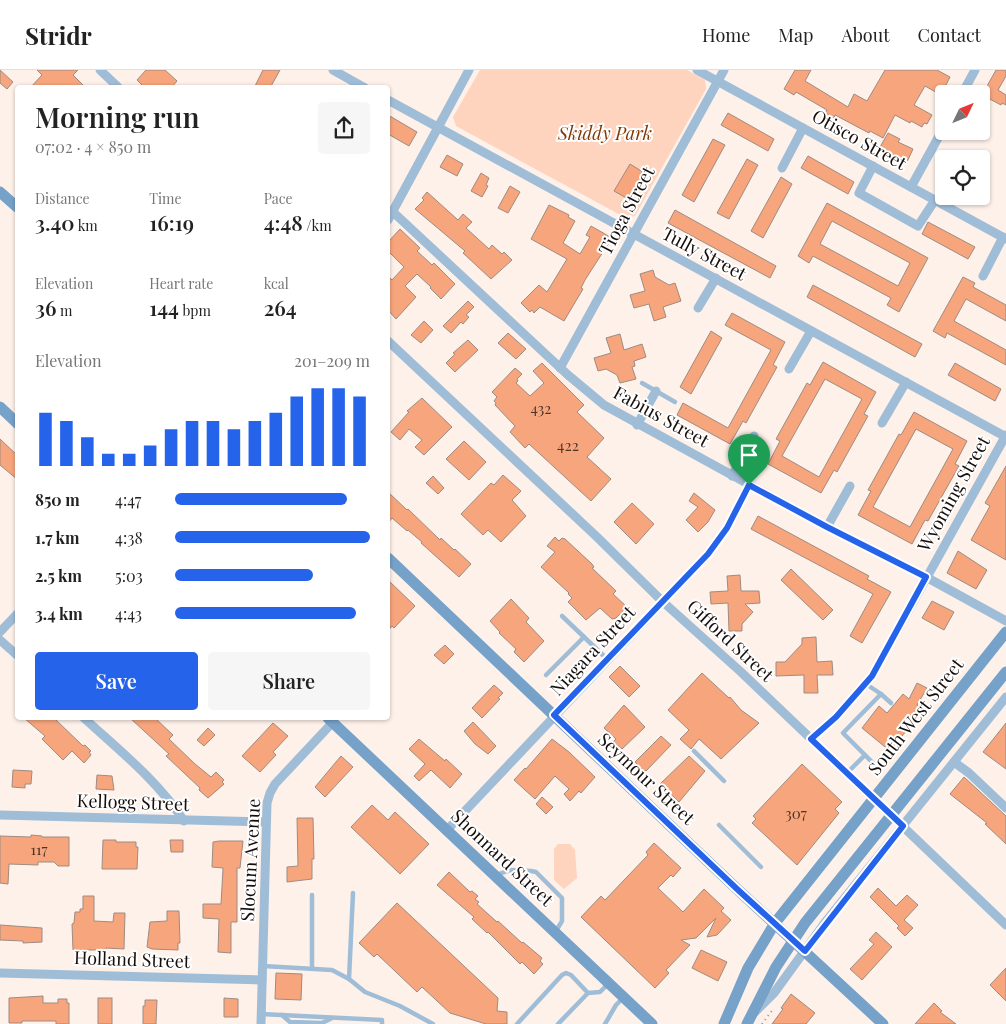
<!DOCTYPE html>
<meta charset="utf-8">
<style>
:root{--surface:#fff;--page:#f6f6f6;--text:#222;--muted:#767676;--line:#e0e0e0;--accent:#2563eb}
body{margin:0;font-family:"Playfair Display",serif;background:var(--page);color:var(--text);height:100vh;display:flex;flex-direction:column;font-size:19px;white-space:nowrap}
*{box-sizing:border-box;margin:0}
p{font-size:16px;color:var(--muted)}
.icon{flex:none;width:28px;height:28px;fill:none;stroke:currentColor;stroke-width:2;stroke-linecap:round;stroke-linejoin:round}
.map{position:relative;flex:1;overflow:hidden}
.side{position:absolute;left:15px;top:15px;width:375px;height:635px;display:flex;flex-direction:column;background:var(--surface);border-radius:5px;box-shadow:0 1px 4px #0004}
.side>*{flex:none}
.needle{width:32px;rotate:47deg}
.fabs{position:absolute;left:935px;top:15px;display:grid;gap:10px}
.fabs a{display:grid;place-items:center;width:55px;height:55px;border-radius:5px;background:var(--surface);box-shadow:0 1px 4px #0004;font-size:25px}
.pin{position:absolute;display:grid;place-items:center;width:42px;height:42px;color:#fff;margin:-51px -21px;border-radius:50% 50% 50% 0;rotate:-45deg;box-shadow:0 0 5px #0007}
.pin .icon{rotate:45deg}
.round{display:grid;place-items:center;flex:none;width:52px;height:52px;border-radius:5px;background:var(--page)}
.head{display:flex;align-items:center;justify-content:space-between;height:85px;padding:0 20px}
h1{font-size:28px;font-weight:600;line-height:38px}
.stats{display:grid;grid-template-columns:repeat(3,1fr);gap:8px;height:85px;padding:5px 20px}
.stats div{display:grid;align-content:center}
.stats b{font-size:21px;font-weight:600}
.stats small{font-size:14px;font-weight:400}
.stats p{font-size:14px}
.chart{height:140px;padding:10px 20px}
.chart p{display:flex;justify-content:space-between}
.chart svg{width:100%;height:90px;margin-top:5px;stroke:var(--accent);stroke-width:6}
.cta{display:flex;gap:10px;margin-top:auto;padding:10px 20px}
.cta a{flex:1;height:58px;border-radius:5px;background:var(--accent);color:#fff;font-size:20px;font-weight:600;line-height:58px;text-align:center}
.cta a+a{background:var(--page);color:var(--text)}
ul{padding:0 20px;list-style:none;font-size:16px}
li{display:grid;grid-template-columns:80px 60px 1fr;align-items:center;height:38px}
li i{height:12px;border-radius:6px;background:var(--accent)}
header{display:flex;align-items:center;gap:30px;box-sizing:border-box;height:70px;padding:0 25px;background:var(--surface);border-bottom:1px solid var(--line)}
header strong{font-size:24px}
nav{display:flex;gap:28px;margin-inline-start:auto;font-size:18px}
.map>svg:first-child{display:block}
.green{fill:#fed4bf}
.building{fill:#f7a57c;stroke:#9f8b81;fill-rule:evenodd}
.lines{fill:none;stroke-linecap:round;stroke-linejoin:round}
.path{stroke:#9d928d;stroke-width:2;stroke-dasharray:1 4;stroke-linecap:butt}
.lane{stroke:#a0bdd8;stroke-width:4.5}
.street{stroke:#a0bdd8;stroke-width:9}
.secondary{stroke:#76a1c9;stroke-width:11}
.route-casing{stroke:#fff;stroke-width:10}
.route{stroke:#2563eb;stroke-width:6}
.labels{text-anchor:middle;stroke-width:4;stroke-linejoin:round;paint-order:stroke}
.number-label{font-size:15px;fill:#4e3427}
.park-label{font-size:18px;font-style:italic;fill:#803807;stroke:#fff}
.street-label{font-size:18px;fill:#160e0b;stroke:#fff}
</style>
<header>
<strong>Stridr</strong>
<nav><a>Home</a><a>Map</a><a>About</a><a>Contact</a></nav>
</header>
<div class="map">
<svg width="1006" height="954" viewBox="0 0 1006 954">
<rect width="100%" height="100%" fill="#fef1ea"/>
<!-- green -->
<g class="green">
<polygon points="480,0 687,0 705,10 706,19 635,146 626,148 456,56 453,47"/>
<polygon points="558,774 570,774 575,780 577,808 564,819 554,810 554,779"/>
</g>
<!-- building -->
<g class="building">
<polygon points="0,0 13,12 7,19 0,13"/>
<polygon points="37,0 78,0 73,5 86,18 30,18 42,5"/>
<polygon points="146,0 165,0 177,11 171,18 145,18 137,10"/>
<polygon points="263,0 280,0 270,18 254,18"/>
<polygon points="795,0 811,0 805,11 848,37 854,24 867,31 885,0 937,0 950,7 941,25 925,16 914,35 932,45 927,54 924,53 922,57 911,51 910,53 895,45 883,68 870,61 869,63 835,45 834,48 825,43 827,40 796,22 794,25 784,19"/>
<polygon points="996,0 1006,0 1006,6 998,20 1006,25 1006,35 1002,33 1001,35 982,25"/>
<polygon points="728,43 774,69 768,81 721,55"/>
<polygon points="388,45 417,62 409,76 388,64"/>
<polygon points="888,63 900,69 898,72 913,79 906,94 890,85 891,83 880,77"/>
<polygon points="713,69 725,75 694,132 682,125"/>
<polygon points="447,85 463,94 457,106 440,97"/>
<polygon points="808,86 854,112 848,124 801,98"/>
<polygon points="747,89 758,95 729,149 717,143"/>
<polygon points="630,94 646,104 630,130 614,121"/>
<polygon points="481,103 489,108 486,115 488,116 482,127 471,121"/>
<polygon points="781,107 792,114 763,168 751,161"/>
<polygon points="510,116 520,122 508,143 498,138"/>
<polygon points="427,122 458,150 463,144 472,152 466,158 489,179 492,175 502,184 504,182 512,190 491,209 463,183 465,181 415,139 424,130 422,128"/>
<path d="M827,133l101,55 -29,54 -12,-7 4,-7 -78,-42 -4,7 -11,-7zM832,151l78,42 -12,23 -78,-42z"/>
<polygon points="549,135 569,145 568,147 575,151 563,173 580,184 590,167 586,165 591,156 612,168 585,210 581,218 583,219 564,251 540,237 534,243 532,240 530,242 521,233 539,215 547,222 567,189 531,169"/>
<polygon points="675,140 776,196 770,208 668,153"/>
<polygon points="928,152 975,177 968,189 922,164"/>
<polygon points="400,159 420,178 417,181 432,195 434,193 455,214 441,229 430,218 431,217 417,204 405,216 416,227 396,249 388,240 388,206 392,210 404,197 388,181 388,172"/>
<polygon points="653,200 655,207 669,215 675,213 681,231 663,237 666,247 654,251 649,234 634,238 630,225 645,221 640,204"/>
<polygon points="963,207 975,213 973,217 1006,235 1006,251 966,229 954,251 1006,280 1006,295 947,263 945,268 933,261"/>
<polygon points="813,215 922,274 915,287 807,227"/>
<polygon points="468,231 474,237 466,245 469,247 463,254 461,252 451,263 443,256"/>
<polygon points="732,243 785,272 773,295 777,297 746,353 743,351 730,374 677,345 683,333 728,358 771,280 725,255"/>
<polygon points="424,251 433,260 421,273 411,265"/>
<polygon points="711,261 722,268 691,324 680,317"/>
<polygon points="508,263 526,279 516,289 498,273"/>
<polygon points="620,264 624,280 642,274 646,287 634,291 635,296 632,297 636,309 620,313 617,305 606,299 598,301 594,288 611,283 606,268"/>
<polygon points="468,270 478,280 455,302 446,293 455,284 453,283"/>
<path d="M823,292l53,30 -12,22 4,2 -31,56 -3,-2 -13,23 -53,-29 12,-23 -4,-2 31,-56 3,2zM825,309l37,20 -43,78 -37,-21z"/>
<polygon points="542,293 584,335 577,342 604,368 587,387 611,409 591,431 529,374 525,378 510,362 515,356 495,335 496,333 494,331 497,327 492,322 515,298 522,304 517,309 518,311 516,313 530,326 544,313 533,301"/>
<polygon points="955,293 1001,319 995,331 948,305"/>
<polygon points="422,328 452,357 424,385 415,377 422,370 409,359 400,370 391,362 409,342 407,341"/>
<path d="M914,342l53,29 -12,23 4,2 -31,55 -3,-1 -13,24 -54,-29 13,-24 -3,-1 31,-56 2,1zM916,359l37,20 -43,78 -37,-20z"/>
<polygon points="0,369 18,386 18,410 0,395"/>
<polygon points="464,371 486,392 469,410 446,389"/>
<polygon points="1006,396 1006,490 971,470 990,436 985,433"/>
<polygon points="503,405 521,421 512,430 526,446 501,472 488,460 483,465 461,444 491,413 494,415"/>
<polygon points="433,406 444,418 438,424 426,413"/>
<polygon points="388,422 407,440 408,439 440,470 441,468 454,480 455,479 471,494 459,507 421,473 422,472 408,460 407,461 392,448 388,453"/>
<polygon points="694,423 715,440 708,452 698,462 686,450 698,437 689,431"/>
<polygon points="632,433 654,454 636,474 614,452"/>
<polygon points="758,446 869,506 867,509 891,522 862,573 850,566 873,524 751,459"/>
<polygon points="555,467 559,471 562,468 565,469 592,494 594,497 592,498 616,521 613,524 627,537 616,548 612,549 600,538 586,550 568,532 572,528 568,524 569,523 541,497 555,482 547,476"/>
<polygon points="958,481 987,500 976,519 947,503"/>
<polygon points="791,499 833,540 823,550 781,510"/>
<polygon points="740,505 741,521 759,521 760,533 745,534 753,542 742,554 742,561 729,561 728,533 711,534 710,522 728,521 727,506"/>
<polygon points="388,510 415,536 394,558 392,556 388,561"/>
<polygon points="511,529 529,548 526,552 544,571 524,592 514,582 516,579 499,563 500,562 490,551"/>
<polygon points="932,531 954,542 944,560 922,548"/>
<polygon points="816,567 817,592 832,591 833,605 817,605 818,623 804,623 804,605 776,606 776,592 785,592 802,574 802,568"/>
<polygon points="445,575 454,584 444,594 434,585"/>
<polygon points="620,596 640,616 629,627 609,607"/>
<polygon points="702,603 729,628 730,627 741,640 759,653 721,689 699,669 691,679 680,669 689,660 668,640"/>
<polygon points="917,613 927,618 917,635 923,640 890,681 862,658 879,636 887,643 903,624 909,629"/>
<polygon points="494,615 503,623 498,628 500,629 482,648 472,638"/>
<polygon points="624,635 645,657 622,679 613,672 616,669 604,658"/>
<polygon points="24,648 54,648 83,676 85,675 91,681 89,682 91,685 84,693 72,681 63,690 42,669 45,666"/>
<polygon points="130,648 155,648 173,665 169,669 195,694 211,707 216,702 224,710 222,712 224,714 208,728 199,720 200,718 166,686 169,684"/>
<polygon points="473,652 496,676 488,684 475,674 464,661"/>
<polygon points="273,653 288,666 273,682 276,685 260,702 242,686"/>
<polygon points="1006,653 1006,699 983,682"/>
<polygon points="208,658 215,665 204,676 197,670"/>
<polygon points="661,666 671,675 646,701 643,700 635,692"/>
<polygon points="419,669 445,691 446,689 462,704 450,718 431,700 419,711 414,706 425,694 409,679"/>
<polygon points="552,669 569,682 595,707 581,723 579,721 570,731 564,724 569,719 555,706 535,729 514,710 525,698 526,699"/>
<polygon points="341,686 353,697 325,727 315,717"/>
<polygon points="689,686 705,701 679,732 660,714"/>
<polygon points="802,694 842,732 835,739 839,743 797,795 752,753 756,749 753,746"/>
<polygon points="13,700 32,701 31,714 25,714 25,718 12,717"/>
<polygon points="97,705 112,706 114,720 96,719"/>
<polygon points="964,707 1006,746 1006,774 985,754 987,753 950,724"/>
<polygon points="542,727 553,737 546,744 536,734"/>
<polygon points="372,735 388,750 395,742 429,774 400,804 351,757"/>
<polygon points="297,748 313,748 314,789 312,789 312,809 287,812 287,797 298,796"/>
<polygon points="31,765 42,766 42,767 69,767 69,796 58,796 54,792 38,792 38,795 9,794 8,814 0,813 0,766 31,767"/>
<polygon points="103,770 116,770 116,772 136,772 136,777 138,777 137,799 102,799"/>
<polygon points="170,770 183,770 183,782 171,782"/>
<polygon points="219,771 243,771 240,798 237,798 237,852 231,852 231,883 218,882 219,849 203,848 203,834 221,834 223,799 223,798 212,797 213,772"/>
<polygon points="654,773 681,798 673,807 671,805 658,818 683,842 704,819 724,838 721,841 731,850 717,865 707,867 716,848 696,868 681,870 690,875 666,900 669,903 655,918 581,847 601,826 605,830 648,785 646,782"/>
<polygon points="449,802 470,822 472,821 478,826 475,829 479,832 477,834 497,852 498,851 522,873 523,872 542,888 540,891 543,894 534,904 522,892 520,894 488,862 487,863 472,849 474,847 437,815"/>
<polygon points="878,818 896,836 907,825 918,835 904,850 913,858 905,866 897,858 899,856 870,827"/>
<polygon points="83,826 94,826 94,851 113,852 114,843 125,843 124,879 106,878 106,880 73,880 72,854 74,853 75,842 80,842 80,839 83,839"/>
<polygon points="397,833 498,928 497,941 507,942 507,954 486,954 450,943 422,917 417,922 377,884 374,887 359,873"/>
<polygon points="167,841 179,841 180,873 178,873 178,880 152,879 147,877 150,852 167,851"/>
<polygon points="0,855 42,858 42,872 23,873 23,871 0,870"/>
<polygon points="876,862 892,877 862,910 850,899 874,874 869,870"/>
<polygon points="701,880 727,892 718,911 692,898"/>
<polygon points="1006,898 1006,931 990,915"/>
<polygon points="276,903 302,904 301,930 275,929"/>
<polygon points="791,924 815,943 806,954 772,954 783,939 781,938"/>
<polygon points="43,926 43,933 58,933 58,929 67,929 67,933 69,933 69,954 56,954 56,951 22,951 22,953 9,953 9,928"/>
<rect x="98" y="928" width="14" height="26"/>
<polygon points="224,928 238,929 238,947 224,947"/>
<polygon points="145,930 157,930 156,954 143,954 143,936 145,936"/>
<polygon points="934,933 942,941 940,942 956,954 915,954"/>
</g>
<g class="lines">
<!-- path -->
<polyline class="path" points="762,954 774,938"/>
<!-- lane -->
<g class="lane">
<polyline points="642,313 675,332"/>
<polyline points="562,546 584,567"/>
<polyline points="546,605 584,567 607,589"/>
<polyline points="866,614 881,624 843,663 873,693"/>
<polyline points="881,624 891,633"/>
<polyline points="694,681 724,711"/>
<polyline points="847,703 865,685"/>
<polyline points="719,755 761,797"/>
<polyline points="496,805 510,800 531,801 536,802 562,828 562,851 556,861"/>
<polyline points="312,825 312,899"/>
<polyline points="263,896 332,900 349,909 365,922 400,936 433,954"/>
<polyline points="349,909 353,823"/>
<polyline points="261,944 382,950 382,954"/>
<polyline points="282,945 290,952 322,953 332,948"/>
<polyline points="517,954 562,905 566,903 571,905 588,923"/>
<polyline points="558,954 588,923 600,922 608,914"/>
<polyline points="605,954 616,935 623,928"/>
</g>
<!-- street -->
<g class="street">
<polyline points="100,0 119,18"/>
<polyline points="333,0 365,18"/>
<polyline points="697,0 1006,169"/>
<polyline points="962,24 975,0"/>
<polyline points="388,30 1006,367"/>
<polyline points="873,96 859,123 918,156 935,130"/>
<polyline points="782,98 803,58"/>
<polyline points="911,117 944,57"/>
<polyline points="393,142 568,305 604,335 827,457 926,507 1006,551"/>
<polyline points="388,150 469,0"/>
<polyline points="983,206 1003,167"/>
<polyline points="698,238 716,208"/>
<polyline points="388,271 597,467 662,531 741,602 1006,855"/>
<polyline points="560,298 724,0"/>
<polyline points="789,299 811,261"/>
<polyline points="882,353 906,312"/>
<polyline points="637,355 656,321"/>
<polyline points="732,406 754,366"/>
<polyline points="827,457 850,416"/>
<polyline points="0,562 18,543"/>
<polyline points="0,570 18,586"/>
<path d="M84,648c35,32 74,63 100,103"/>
<polyline points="811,669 836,647 872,606 1006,365"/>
<polyline points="954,692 969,703 1006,738"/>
<polyline points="0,745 266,752"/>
<polyline points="447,760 708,484 727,458 749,415"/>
<polyline points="0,903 262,910"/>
<polyline points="755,942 774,923 827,850 1006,627"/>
<polyline points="261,954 267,733 270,723 275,714 333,652"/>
</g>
<!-- secondary -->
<g class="secondary">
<polyline points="0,122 18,138"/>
<polyline points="0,337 18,354"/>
<polyline points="388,488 737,819 883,954"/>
<polyline points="328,648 652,954"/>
<polyline points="724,954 748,898 775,853 1006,562"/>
<polyline points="747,954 776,897 805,853 1006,602"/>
</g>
</g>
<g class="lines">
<defs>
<polygon id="route" points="749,415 827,457 926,507 872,606 836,647 811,669 903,756 805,881 737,819 554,645 708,484 727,458"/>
</defs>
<!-- route casing -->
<use href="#route" class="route-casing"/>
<!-- route -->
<use href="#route" class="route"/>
</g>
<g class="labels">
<!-- number labels -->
<g class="number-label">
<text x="541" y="344">432</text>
<text x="568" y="381">422</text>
<text x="796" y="749">307</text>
<text x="39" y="785">117</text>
</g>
<!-- park labels -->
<g class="park-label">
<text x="605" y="70">Skiddy Park</text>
</g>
<!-- street labels -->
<g class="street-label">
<text transform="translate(859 70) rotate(29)" y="6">Otisco Street</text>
<text transform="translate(627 141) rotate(-62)" y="6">Tioga Street</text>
<text transform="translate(704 184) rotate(28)" y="6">Tully Street</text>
<text transform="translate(661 347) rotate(29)" y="6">Fabius Street</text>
<text transform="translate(954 424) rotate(-61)" y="6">Wyoming Street</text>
<text transform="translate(730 571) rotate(43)" y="6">Gifford Street</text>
<text transform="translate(593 581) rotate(-47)" y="6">Niagara Street</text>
<text transform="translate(916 647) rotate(-52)" y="6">South West Street</text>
<text transform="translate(646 709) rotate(43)" y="6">Seymour Street</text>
<text transform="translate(133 733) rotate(2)" y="6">Kellogg Street</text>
<text transform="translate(502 788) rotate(43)" y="6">Shonnard Street</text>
<text transform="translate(251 790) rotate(-87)" y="6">Slocum Avenue</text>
<text transform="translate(132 890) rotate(2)" y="6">Holland Street</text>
</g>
</g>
</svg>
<div class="fabs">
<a><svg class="needle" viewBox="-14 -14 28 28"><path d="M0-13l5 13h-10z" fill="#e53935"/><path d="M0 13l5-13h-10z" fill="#767676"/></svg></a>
<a><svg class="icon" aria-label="locate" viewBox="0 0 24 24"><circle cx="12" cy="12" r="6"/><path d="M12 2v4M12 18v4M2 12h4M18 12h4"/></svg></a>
</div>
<div class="pin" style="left:749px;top:415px;background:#1e9e55"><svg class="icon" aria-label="arrive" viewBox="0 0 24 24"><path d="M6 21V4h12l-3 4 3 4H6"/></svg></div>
<section class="side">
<div class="head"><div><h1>Morning run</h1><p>07:02 · 4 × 850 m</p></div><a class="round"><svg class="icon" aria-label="share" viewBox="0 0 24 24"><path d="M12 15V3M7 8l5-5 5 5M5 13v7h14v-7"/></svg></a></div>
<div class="stats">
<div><p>Distance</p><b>3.40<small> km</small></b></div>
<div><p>Time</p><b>16:19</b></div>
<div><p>Pace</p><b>4:48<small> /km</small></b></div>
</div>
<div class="stats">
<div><p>Elevation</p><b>36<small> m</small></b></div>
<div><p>Heart rate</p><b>144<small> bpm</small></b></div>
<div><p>kcal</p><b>264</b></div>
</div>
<div class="chart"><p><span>Elevation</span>201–209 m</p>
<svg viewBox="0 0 160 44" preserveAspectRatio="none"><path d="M5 44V18M15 44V22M25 44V30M35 44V38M45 44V38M55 44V34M65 44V26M75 44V22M85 44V22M95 44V26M105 44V22M115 44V18M125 44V10M135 44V6M145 44V6M155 44V10"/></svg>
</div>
<ul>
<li><b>850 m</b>4:47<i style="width:88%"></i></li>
<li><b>1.7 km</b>4:38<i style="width:100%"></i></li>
<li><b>2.5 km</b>5:03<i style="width:71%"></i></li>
<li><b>3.4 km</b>4:43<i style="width:93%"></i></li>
</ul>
<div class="cta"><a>Save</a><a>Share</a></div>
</section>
</div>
